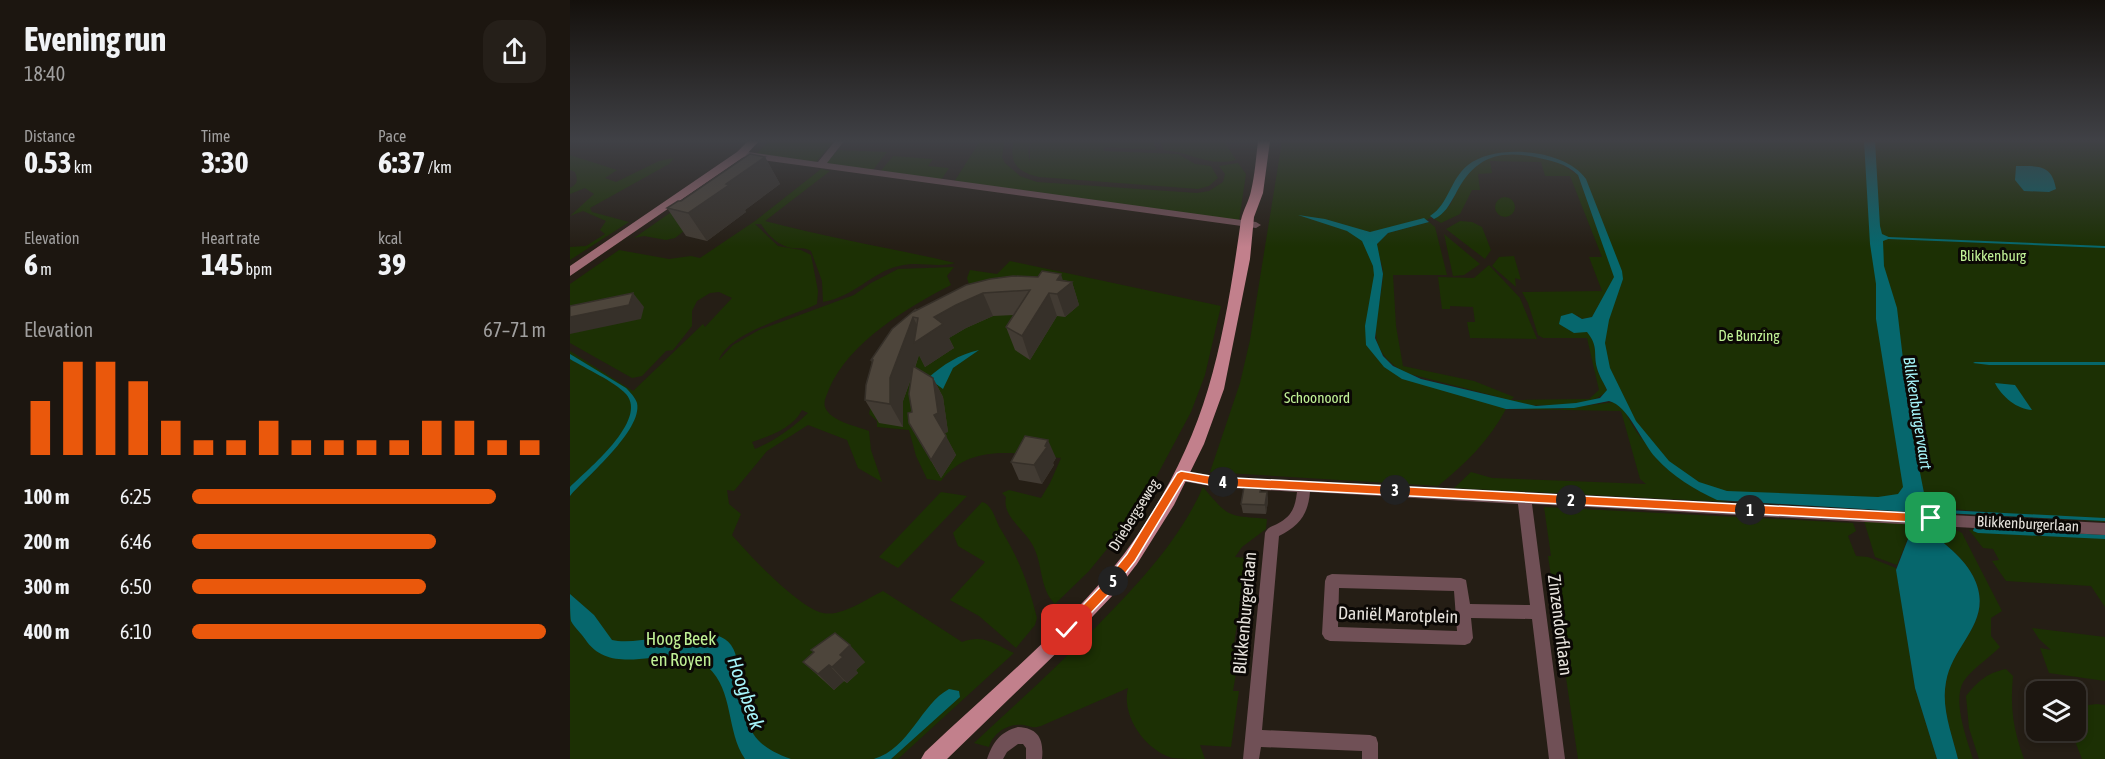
<!DOCTYPE html>
<meta charset="utf-8">
<style>
:root{--surface:#1c1610;--page:#251f19;--text:#f1f3f6;--muted:#a09f9f;--line:#3a3530;--accent:#ea580c}
body{margin:0;font-family:"Asap Condensed",sans-serif;background:var(--page);color:var(--text);height:100vh;display:flex;flex-direction:column;font-size:22px;white-space:nowrap}
*{box-sizing:border-box;margin:0}
p{font-size:20px;color:var(--muted)}
.icon{flex:none;width:33px;height:33px;fill:none;stroke:currentColor;stroke-width:2;stroke-linecap:round;stroke-linejoin:round}
.map{position:relative;flex:1;overflow:hidden}
.drawer{display:flex;flex-direction:column;background:var(--surface);width:570px}
.drawer>*{flex:none}
.controls{position:absolute;left:1456px;top:681px;display:grid;gap:12px}
.controls a{display:grid;place-items:center;width:60px;height:60px;border-radius:12px;background:var(--surface);box-shadow:0 3px 9px #0003,0 0 0 2px var(--line);font-size:30px}
.pin{position:absolute;display:grid;place-items:center;width:51px;height:51px;color:#fff;margin:-26px;border-radius:12px;box-shadow:0 3px 9px #0006}
.km{position:absolute;width:30px;height:30px;margin:-15px;border-radius:50%;background:#222;color:#fff;font-size:16px;line-height:30px;text-align:center}
.round{display:grid;place-items:center;flex:none;width:63px;height:63px;border-radius:18px;background:var(--page)}
.head{display:flex;align-items:center;justify-content:space-between;height:102px;padding:0 24px}
h1{font-size:33px;font-weight:700;line-height:45px}
.metrics{display:grid;grid-template-columns:repeat(3,1fr);gap:9px;height:102px;padding:6px 24px}
.metrics div{display:grid;align-content:center}
.metrics b{font-size:30px;font-weight:700}
.metrics small{font-size:16px;font-weight:400}
.metrics p{font-size:16px}
.chart{height:168px;padding:12px 24px}
.chart p{display:flex;justify-content:space-between}
.chart svg{width:100%;height:108px;margin-top:6px;stroke:var(--accent);stroke-width:6}
ul{padding:0 24px;list-style:none;font-size:20px}
li{display:grid;grid-template-columns:96px 72px 1fr;align-items:center;height:45px}
li i{height:15px;border-radius:8px;background:var(--accent)}
main{display:flex;flex:1;min-height:0}
.map>svg:first-child{display:block}
.green{fill:#1c3004;fill-rule:evenodd}
.water{fill:#06676d}
.lines{fill:none;stroke-linecap:round;stroke-linejoin:round}
.stream{stroke:#06676d;stroke-width:2}
.street{fill:#705056;fill-rule:evenodd}
.secondary{fill:#9e6b74;fill-rule:evenodd}
.primary{fill:#c2808c;fill-rule:evenodd}
.wall{fill:#423b33}
.shaded-wall{fill:#363029}
.building{fill:#4d453b;stroke:#363029;stroke-width:1.5}
.route{fill:#ea580c;stroke:#fff;stroke-width:1.5}
.labels{text-anchor:middle;stroke-width:6;stroke-linejoin:round;paint-order:stroke}
.park-label{font-size:15px;fill:#c0f196;stroke:#0b0805}
.street-label{font-size:15px;fill:#e6e2dc;stroke:#0b0805}
.water-label{font-size:16px;font-style:italic;fill:#a6f4fa;stroke:#0b0805}
.near-street-label{font-size:18px;fill:#e6e2dc;stroke:#0b0805}
.near-park-label{font-size:18px;fill:#c0f196;stroke:#0b0805}
.near-water-label{font-size:20px;font-style:italic;fill:#a6f4fa;stroke:#0b0805}
</style>
<main>
<section class="drawer">
<div class="head"><div><h1>Evening run</h1><p>18:40</p></div><a class="round"><svg class="icon" aria-label="share" viewBox="0 0 24 24"><path d="M12 15V3M7 8l5-5 5 5M5 13v7h14v-7"/></svg></a></div>
<div class="metrics">
<div><p>Distance</p><b>0.53<small> km</small></b></div>
<div><p>Time</p><b>3:30</b></div>
<div><p>Pace</p><b>6:37<small> /km</small></b></div>
</div>
<div class="metrics">
<div><p>Elevation</p><b>6<small> m</small></b></div>
<div><p>Heart rate</p><b>145<small> bpm</small></b></div>
<div><p>kcal</p><b>39</b></div>
</div>
<div class="chart"><p><span>Elevation</span>67–71 m</p>
<svg viewBox="0 0 160 44" preserveAspectRatio="none"><path d="M5 44V22M15 44V6M25 44V6M35 44V14M45 44V30M55 44V38M65 44V38M75 44V30M85 44V38M95 44V38M105 44V38M115 44V38M125 44V30M135 44V30M145 44V38M155 44V38"/></svg>
</div>
<ul>
<li><b>100 m</b>6:25<i style="width:86%"></i></li>
<li><b>200 m</b>6:46<i style="width:69%"></i></li>
<li><b>300 m</b>6:50<i style="width:66%"></i></li>
<li><b>400 m</b>6:10<i style="width:100%"></i></li>
</ul>
</section>
<div class="map">
<svg width="1535" height="759" viewBox="0 0 1535 759">
<rect width="100%" height="100%" fill="#251e15"/>
<!-- green -->
<g class="green">
<polygon points="199,141 264,141 246,162 185,155"/>
<polygon points="410,141 435,141 432,157 435,163 450,176 467,182 627,193 639,191 653,182 655,174 649,166 668,163 676,174 669,221 384,182"/>
<path d="M444,141h17l-3,9 2,12v-16l3,-5h120l3,9 -51,-3 -2,4 75,3 17,10 16,2 7,12 -9,8 -11,3 -159,-12c-21,-5 -31,-14 -25,-36z"/>
<path d="M590,141h64l12,19c-29,7 -45,-8 -72,-10z"/>
<path d="M712,141h823v381l-175,-15 -208,-10 -59,-38 -47,-63 -18,-57 20,-59 -37,-103 -8,-9 -13,-5 18,12 37,102 -23,40 -10,2 -5,-4 -8,16 19,1c11,15 5,21 9,36 2,8 8,15 10,23 -23,21 -61,11 -89,16l43,2 53,-7c13,7 16,22 25,33 22,27 55,60 89,67l-274,-14 17,-16 21,6 154,6 -6,-5 -19,-68 -115,-2c-17,32 -40,54 -68,77l-228,-14 30,-89 10,-43zM920,161l51,1 4,14h25l32,81h-13l13,34 -80,1 6,11 10,32 5,3h44l12,52 -10,9 -78,1 3,-3 -40,-16 -71,-15 -7,-40 -3,-51h54l-12,-48 -6,-5 -41,11 -11,11c0,11 7,21 6,32 -3,42 -24,71 23,97l104,27 -98,-21 -31,-19 -11,-25 7,-63 -10,-29 15,-10 41,-11 19,-11 21,-32 -13,26 -16,14 7,4 19,-9 12,-24h8l-2,-16 14,-1z"/>
<polygon points="268,150 317,152 302,171 256,163"/>
<path d="M0,155l47,15 -12,8 11,4 43,-21 15,-3 -5,6 -79,44 2,4 37,10 -59,38v-13l16,-1 19,-12 -5,-4 6,-9 -23,-10 -13,5 24,-22 -9,-6 -15,6v-6c8,-4 8,-8 5,-16l-5,-2z"/>
<polygon points="323,156 363,159 358,166 379,168 371,180 310,172"/>
<path d="M251,169l9,2 -65,50c63,17 127,27 190,42 -17,5 -38,-2 -56,3 -27,6 -45,31 -76,36l-1,-21 -11,-30c-7,-4 -12,-2 -19,-3 -14,-2 -24,-13 -31,-24h-6l23,22 23,4 10,5 7,36 -1,13c-26,13 -88,28 -98,56l14,-15 26,-15 95,-35 17,-12 27,-14 56,-2 -7,9 4,9c-43,22 -102,57 -122,104 -2,6 -6,12 -4,18 5,14 31,19 44,24l2,19 11,32 -24,-14 -11,-28 -39,-15 -41,26 -33,40 -7,-1 2,14 12,10 -9,21c17,20 67,73 91,78 19,4 43,-14 60,-22l79,51c22,-8 32,2 52,11l-116,106h-328v-408l63,40 70,-67 2,3 27,-29 -13,-6 -9,1 -13,8 -5,10v15l-19,24 -7,1 -24,25 -10,2 -62,-35v-59l49,-34 50,9 22,-3 9,2 55,-37zM232,410l6,3c-15,15 -34,28 -53,36l-3,-7c18,-6 41,-14 50,-32z"/>
<polygon points="147,180 173,186 127,215 114,212 124,223 105,238 96,240 74,236 64,238"/>
<circle cx="935" cy="207" r="10"/>
<polygon points="890,221 902,222 912,227 921,250 915,259 876,229"/>
<polygon points="874,234 910,264 894,275 883,276"/>
<polygon points="944,256 951,280 945,278 946,287 922,266 929,257"/>
<path d="M440,261l211,45 -16,69 -14,37 -53,99 -49,60 -34,33c-16,-15 -12,-42 -23,-60 -9,-16 -30,-28 -26,-47l-4,-4 7,-3 32,8 9,-15 11,-25c-43,-4 -90,-16 -120,23l-14,-2 -11,-23 -7,-26 -32,-3v-6l-8,-7 4,-21 96,-109 -2,-6 3,-8 27,4z"/>
<polygon points="919,265 950,298 967,339 900,338 897,322 905,322 903,307 880,306 880,309 872,309 868,277 904,278"/>
<path d="M633,487c27,32 24,28 64,32l-1,10 -24,18 -7,10 14,1 3,-4 -8,51h-4l-6,38 7,1 -8,47h6l-8,56 -31,-2 5,14c-10,0 -24,0 -33,-1 -28,-9 -51,-43 -44,-70l-87,38c-9,3 -10,0 -18,-1 -15,-2 -30,8 -34,22l-15,-4c42,-39 84,-77 124,-118 40,-41 81,-84 105,-138z"/>
<polygon points="371,492 397,496 328,568 309,557"/>
<path d="M412,502c10,2 13,17 18,26 19,31 28,54 37,90l-2,7 -19,23 -37,-32 -29,-16 35,-38 -27,-16 -5,-13z"/>
<polygon points="974,507 1283,523 1286,531 1278,536 1286,556 1298,557 1326,568 1345,688 1367,759 1008,759 978,556 981,556"/>
<polygon points="1294,521 1345,521 1327,565 1305,557"/>
<path d="M1352,522l21,1 19,10 40,78 -11,7v18l9,11c-11,11 -24,19 -34,31 -16,18 1,61 7,81h-15c-6,-25 -17,-51 -12,-77 7,-40 50,-61 27,-106 -12,-23 -35,-35 -51,-54z"/>
<polygon points="1399,530 1535,536 1535,607 1521,586 1436,581 1422,561 1429,560 1423,549 1413,548"/>
<polygon points="1462,628 1535,637 1535,681 1479,673 1470,648 1481,650 1469,639"/>
<path d="M1436,669l7,7c-3,31 0,53 11,83h-45l-10,-31 -3,-32c12,-15 21,-23 40,-27z"/>
<polygon points="1527,704 1535,705 1535,759 1512,759 1501,731 1506,730 1506,709 1511,706"/>
</g>
<!-- water -->
<g class="water">
<path d="M1294,141h11l5,85 2,8 9,4 -8,3 1,25 13,42 14,119 15,76 5,5 15,2 159,8v3l-183,-9v10c16,19 39,31 51,54 23,45 -20,66 -27,106 -5,26 6,52 12,77h-21l-22,-71 -19,-118 19,-49 -3,-9 -195,-12c-22,-10 -45,-24 -61,-42 -14,-15 -28,-53 -47,-57l-35,7 -68,1 -104,-30 -18,-12 -18,-22 -1,-19 9,-51 -1,-9 -11,-25 -15,-10 -49,-16 27,4 45,13 54,-14 5,4 -41,11 -11,11 6,30 -8,64 8,18 10,10 28,13 115,27 40,-3 24,-5 7,-8c-3,-7 -8,-14 -10,-22 -4,-15 2,-21 -10,-36l-13,1 -15,-9 2,-8 11,-3 10,6 10,-2 22,-40 -36,-102c-12,-12 -27,-14 -43,-18 -39,-8 -62,2 -80,38 -6,10 -10,19 -21,24l-4,-3c19,-12 20,-37 38,-51 28,-22 97,-16 118,14l36,92 1,8 -14,41 -4,23 5,25 26,53 33,40 30,21 28,9 151,6 20,-3 5,-7 -27,-168v-35l-6,-40z"/>
<path d="M1446,166c22,0 36,-2 40,23l-7,3 -25,-1 -9,-11z"/>
<path d="M409,350l-26,18 -10,21 -15,-11c16,-14 30,-23 51,-28z"/>
<path d="M0,354l56,34c4,4 9,9 11,15 6,27 -51,74 -67,93v-9c17,-17 79,-67 56,-93 -12,-13 -40,-25 -56,-35z"/>
<polygon points="1405,362 1535,362 1535,365 1419,365 1403,363"/>
<path d="M1425,383l20,2 17,25c-14,0 -31,-14 -37,-27z"/>
<polygon points="1404,528 1535,535 1535,539 1408,533 1403,531"/>
<path d="M0,594l24,21 18,25c31,8 98,-23 119,5 8,11 5,24 10,35l-5,5c14,39 9,58 55,74h-46c-19,-28 -11,-68 -37,-92 -34,-29 -94,16 -123,-28 -4,-6 -11,-12 -14,-18 -1,-6 -1,-20 -1,-27z"/>
<path d="M379,689l10,2 1,6 -69,62h-17c36,-11 47,-55 75,-70z"/>
</g>
<g class="lines">
<!-- stream -->
<polyline class="stream" points="1318,238 1535,247"/>
<!-- street -->
<g class="street">
<polygon points="265,141 274,141 257,163 686,222 691,225 686,228 171,157 166,154 171,151 248,162"/>
<path d="M611,471l35,6 889,46v12l-573,-31 33,255h-16l-17,-140 -61,-1 2,20 -3,5 -5,2 -135,-4 -5,-2 -3,-5 3,-53 2,-5 5,-2 129,4 5,2 4,24 60,1 -12,-101 -208,-12c-2,23 -11,34 -31,44l-17,194 108,5 6,2 2,6v16h-16v-8l-101,-4 -2,12h-16l22,-226c3,-6 6,-6 12,-9 15,-8 18,-16 20,-32l-81,-5 -35,-6 -5,-1 -2,-4 2,-4zM769,588l115,3 3,40 -119,-4z"/>
<path d="M448,727c21,1 26,13 24,32h-16v-11l-3,-4h-5l-11,8 -4,7h-16c6,-17 13,-27 31,-32z"/>
</g>
<!-- secondary -->
<polygon class="secondary" points="178,141 189,141 175,156 0,276 0,266 167,152"/>
<!-- primary -->
<path class="primary" d="M688,141h12l-7,52 -9,24 -4,42 -26,130 -20,55 -30,61 -37,59 -24,31 -39,41 -127,123h-26l4,-7c66,-63 144,-126 199,-198 36,-48 67,-107 84,-165 16,-53 25,-113 33,-169 2,-10 8,-19 10,-29 4,-17 5,-33 7,-50z"/>
</g>
<!-- wall -->
<g class="wall">
<polygon points="195,157 210,184 175,210 176,212 137,241 116,236 97,208"/>
<polygon points="493,280 502,282 509,305 495,317 487,316 460,360 445,350 436,327 444,315 423,316 396,328 379,338 384,348 355,367 349,355 345,368 363,378 373,397 378,432 374,433 386,455 371,478 339,423 342,412 341,379 333,401 333,427 309,423 295,400 302,363 301,360 346,309 347,310 396,285"/>
<polygon points="486,458 483,463 484,465 472,484 449,480 441,462"/>
<polygon points="691,492 697,492 698,501 696,514 673,513 671,504"/>
<polygon points="233,662 295,662 286,670 288,673 277,683 274,681 264,690"/>
</g>
<!-- shaded-wall -->
<g class="shaded-wall">
<polygon points="195,157 210,184 175,210 176,212 137,241 118,213 156,184"/>
<polygon points="491,274 495,287 502,282 509,305 495,317 487,294 487,280"/>
<polygon points="63,293 74,307 71,319 0,334 0,317"/>
<polygon points="413,293 423,316 396,328 379,338 384,348 355,367 349,355 333,401 333,427 320,404 320,378 343,317 353,337 364,317 386,305"/>
<polygon points="479,293 487,316 460,360 452,336"/>
<polygon points="363,378 373,397 378,432 374,433 364,415"/>
<polygon points="376,436 386,455 371,478 361,460"/>
<polygon points="478,440 486,458 483,463 484,465 472,484 464,465"/>
<polygon points="697,492 698,501 696,514 695,505"/>
<polygon points="280,645 295,662 286,670 288,673 277,683 262,667 270,655"/>
<polygon points="259,665 274,681 264,690 248,674"/>
</g>
<!-- building -->
<g class="building">
<polygon points="180,154 195,157 156,184 159,185 118,213 97,208 108,201 111,201"/>
<polygon points="472,271 491,274 487,280 502,282 487,294 479,293 452,336 436,327 460,290 413,293 386,305 364,317 373,324 344,343 348,318 343,317 320,378 320,404 295,400 296,385 303,360 301,360 322,329 346,309 345,311 396,285 420,279 443,276 468,277"/>
<polygon points="63,293 59,305 0,317 0,306"/>
<polygon points="343,366 363,378 368,413 364,415 376,436 361,460 339,423 338,413 342,412 339,394"/>
<polygon points="455,436 478,440 475,446 477,447 464,465 441,462"/>
<polygon points="674,487 691,488 690,492 697,492 695,505 671,504"/>
<polygon points="265,633 280,645 270,655 273,657 262,667 259,665 248,674 233,662 244,652 241,650"/>
</g>
<!-- sky -->
<linearGradient id="sky" x2="0" y2="1"><stop stop-color="#14100c"/><stop offset="0.57" stop-color="#404146"/><stop offset="1" stop-color="#404146" stop-opacity="0"/></linearGradient>
<rect width="1535" height="247" fill="url(#sky)"/>
<!-- route -->
<polygon class="route" points="611,471 646,477 1361,514 1367,518 1361,523 646,486 614,480 565,561 540,593 501,634 493,634 491,630 493,626 532,585 557,554 607,473"/>
<g class="labels">
<!-- park labels -->
<g class="park-label">
<text x="1423" y="261">Blikkenburg</text>
<text x="1179" y="341">De Bunzing</text>
<text x="747" y="403">Schoonoord</text>
</g>
<!-- street labels -->
<g class="street-label">
<text transform="translate(564 515) rotate(-58)" y="5">Driebergseweg</text>
<text transform="translate(1458 524) rotate(3)" y="5">Blikkenburgerlaan</text>
</g>
<!-- water labels -->
<g class="water-label">
<text transform="translate(1348 413) rotate(81)" y="6">Blikkenburgervaart</text>
</g>
<!-- near-street labels -->
<g class="near-street-label">
<text transform="translate(675 613) rotate(-85)" y="6">Blikkenburgerlaan</text>
<text transform="translate(828 615) rotate(2)" y="6">Daniël Marotplein</text>
<text transform="translate(990 625) rotate(83)" y="6">Zinzendorflaan</text>
</g>
<!-- near-park labels -->
<g class="near-park-label">
<text x="111" y="645">Hoog Beek<tspan x="111" dy="21">en Royen</tspan></text>
</g>
<!-- near-water labels -->
<g class="near-water-label">
<text transform="translate(176 693) rotate(71)" y="7">Hoogbeek</text>
</g>
</g>
</svg>
<div class="controls">
<a><svg class="icon" aria-label="layers" viewBox="0 0 24 24"><path d="M12 4l9 5-9 5-9-5zM3 14l9 5 9-5"/></svg></a>
</div>
<div class="pin" style="left:1361px;top:518px;background:#1e9e55"><svg class="icon" aria-label="arrive" viewBox="0 0 24 24"><path d="M6 21V4h12l-3 4 3 4H6"/></svg></div>
<div class="pin" style="left:497px;top:630px;background:#d93025"><svg class="icon" aria-label="check" viewBox="0 0 24 24"><path d="M5 12l5 5 9-10"/></svg></div>
<b class="km" style="left:1180px;top:510px">1</b>
<b class="km" style="left:1001px;top:500px">2</b>
<b class="km" style="left:825px;top:490px">3</b>
<b class="km" style="left:653px;top:482px">4</b>
<b class="km" style="left:543px;top:581px">5</b>
</div>
</main>
